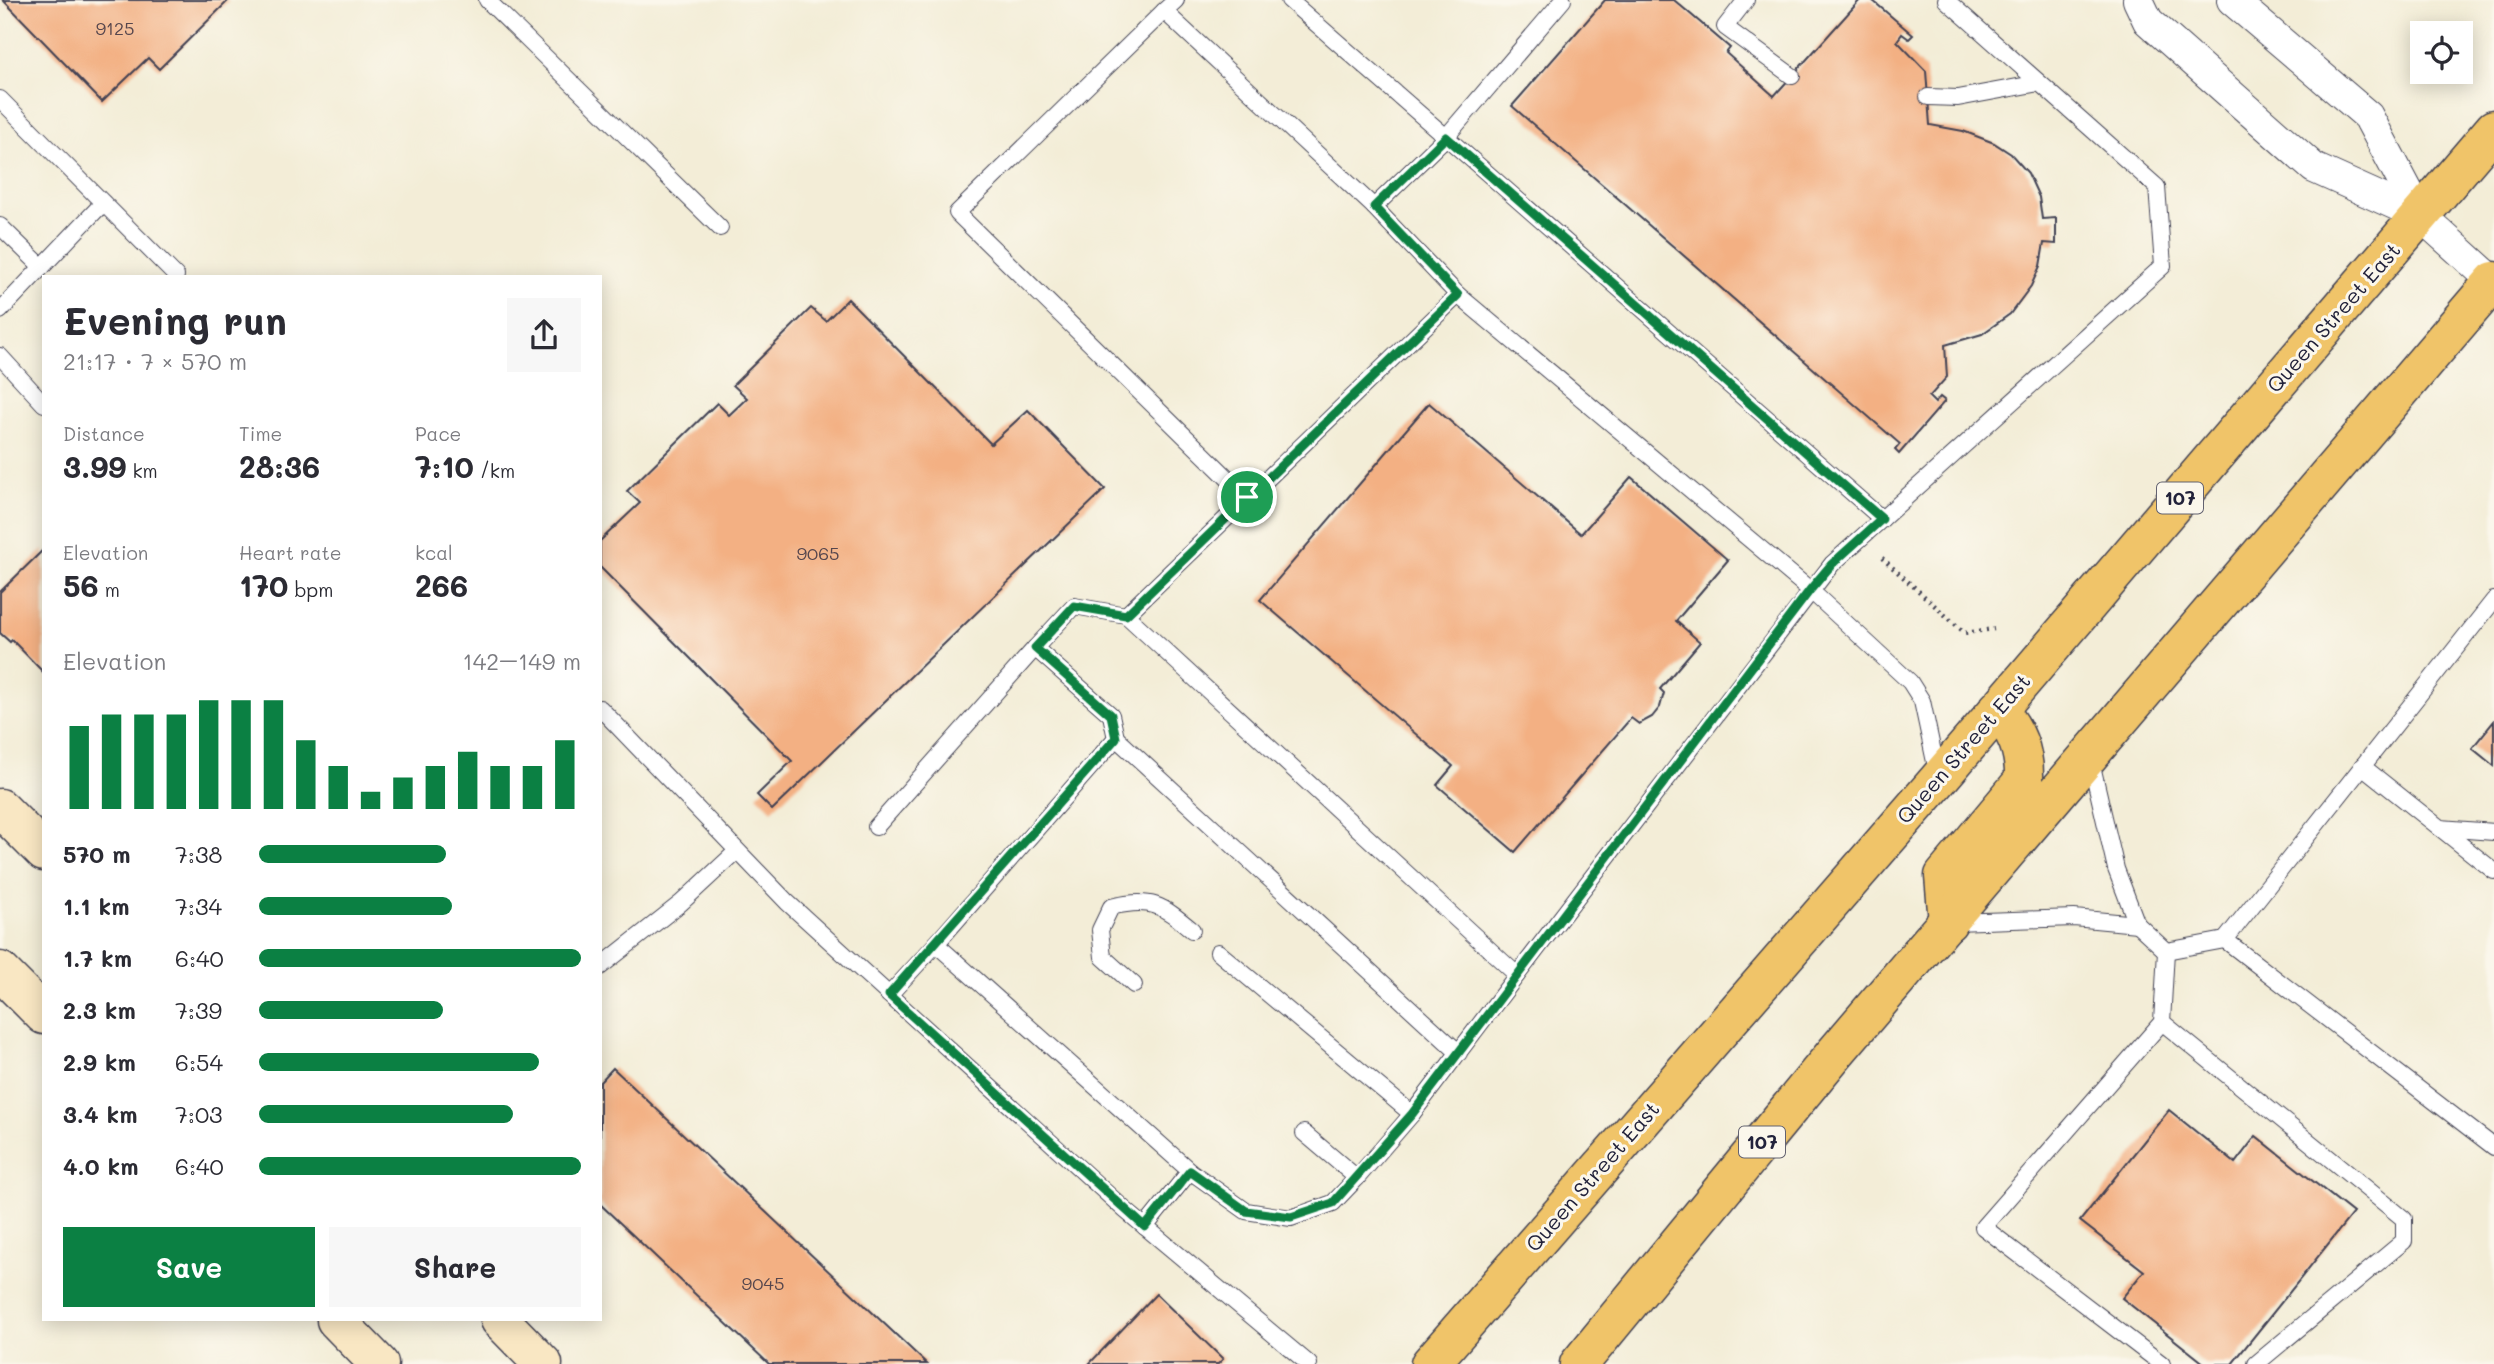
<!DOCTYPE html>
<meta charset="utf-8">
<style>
:root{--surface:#fff;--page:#f7f7f7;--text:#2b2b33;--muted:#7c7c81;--accent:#0b8043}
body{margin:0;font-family:Mali,sans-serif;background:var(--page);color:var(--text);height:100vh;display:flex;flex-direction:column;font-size:26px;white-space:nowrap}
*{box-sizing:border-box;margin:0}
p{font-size:23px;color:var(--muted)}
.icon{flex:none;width:38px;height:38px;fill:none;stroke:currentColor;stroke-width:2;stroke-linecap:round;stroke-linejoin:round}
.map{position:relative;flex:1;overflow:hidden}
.side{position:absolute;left:42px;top:275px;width:560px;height:1046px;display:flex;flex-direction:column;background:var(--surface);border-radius:0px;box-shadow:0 4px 18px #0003}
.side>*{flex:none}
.controls{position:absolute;left:2410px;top:21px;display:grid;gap:14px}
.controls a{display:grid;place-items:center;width:63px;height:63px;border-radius:0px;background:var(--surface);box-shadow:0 4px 18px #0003;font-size:35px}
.pin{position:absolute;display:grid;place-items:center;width:60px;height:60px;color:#fff;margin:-30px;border:4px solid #fff;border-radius:50%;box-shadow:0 2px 7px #0007}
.round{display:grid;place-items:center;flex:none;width:74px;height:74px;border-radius:0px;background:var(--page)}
.summary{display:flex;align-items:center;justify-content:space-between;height:119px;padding:0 21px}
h1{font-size:38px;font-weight:700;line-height:52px}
.metrics{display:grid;grid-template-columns:repeat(3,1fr);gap:10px;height:119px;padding:7px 21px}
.metrics div{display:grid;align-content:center}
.metrics b{font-size:30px;font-weight:700}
.metrics small{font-size:19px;font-weight:400}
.metrics p{font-size:19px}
.chart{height:196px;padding:14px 21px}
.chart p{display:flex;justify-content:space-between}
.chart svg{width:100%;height:126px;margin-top:7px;stroke:var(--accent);stroke-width:6}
.button{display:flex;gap:14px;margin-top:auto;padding:14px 21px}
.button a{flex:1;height:80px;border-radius:0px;background:var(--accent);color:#fff;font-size:28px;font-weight:700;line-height:80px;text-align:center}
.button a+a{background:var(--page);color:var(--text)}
ul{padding:0 21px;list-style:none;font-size:23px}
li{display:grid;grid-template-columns:112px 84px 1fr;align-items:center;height:52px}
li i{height:18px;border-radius:9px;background:var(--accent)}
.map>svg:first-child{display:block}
.building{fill:#f3b083}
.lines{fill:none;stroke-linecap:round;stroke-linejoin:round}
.service-casing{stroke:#414052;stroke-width:18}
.minor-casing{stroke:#414052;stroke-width:32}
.secondary-casing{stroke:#414052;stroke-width:41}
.primary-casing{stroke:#414052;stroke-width:41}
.path{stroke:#414052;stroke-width:4.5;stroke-dasharray:2 5;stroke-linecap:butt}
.service{stroke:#fff;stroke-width:16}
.minor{stroke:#fff;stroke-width:30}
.secondary{stroke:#f9e7c3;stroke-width:38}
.primary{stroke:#f0c469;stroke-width:38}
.route-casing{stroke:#fff;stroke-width:14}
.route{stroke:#0b8043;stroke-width:9}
.labels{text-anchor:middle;stroke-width:6;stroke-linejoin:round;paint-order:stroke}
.number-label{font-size:18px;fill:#56464d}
.shield{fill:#fbf7ec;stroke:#636270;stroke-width:2}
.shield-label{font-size:19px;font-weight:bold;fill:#22223b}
.street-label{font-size:21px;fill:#22223b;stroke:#fbf7ec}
</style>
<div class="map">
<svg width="2494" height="1364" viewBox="0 0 2494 1364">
<rect width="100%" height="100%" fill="#fbf7ec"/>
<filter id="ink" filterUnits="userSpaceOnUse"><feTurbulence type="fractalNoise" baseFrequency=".0143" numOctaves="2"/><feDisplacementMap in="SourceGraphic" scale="14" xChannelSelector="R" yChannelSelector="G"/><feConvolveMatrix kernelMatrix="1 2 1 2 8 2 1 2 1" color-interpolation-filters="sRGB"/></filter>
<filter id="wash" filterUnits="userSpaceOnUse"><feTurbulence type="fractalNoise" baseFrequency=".00686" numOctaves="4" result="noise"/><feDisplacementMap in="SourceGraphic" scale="28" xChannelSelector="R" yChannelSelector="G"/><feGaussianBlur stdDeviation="1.57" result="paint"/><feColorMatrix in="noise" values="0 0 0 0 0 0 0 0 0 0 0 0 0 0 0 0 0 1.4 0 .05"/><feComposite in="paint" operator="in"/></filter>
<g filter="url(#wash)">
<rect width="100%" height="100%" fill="#f3edd7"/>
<g id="blocks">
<!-- building -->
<g class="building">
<polygon points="3,0 229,0 159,69 148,58 102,102"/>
<polygon points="1605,0 1674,0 1730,48 1726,53 1774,96 1860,0 1872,0 1913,35 1909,39 1902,34 1897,41 1926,71 1930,125 1963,131 1994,143 2011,154 2028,173 2039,197 2042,219 2056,218 2056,244 2044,243 2040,266 2031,286 2010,314 1982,334 1945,345 1947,377 1929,397 1935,403 1940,397 1945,401 1899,454 1895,450 1900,444 1512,106"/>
<polygon points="848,299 991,444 1028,410 1105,489 772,810 757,795 792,761 600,567 600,541 640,503 627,491 717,403 729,415 747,398 733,385 811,308 826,321"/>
<polygon points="1429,403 1581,534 1631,477 1728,560 1676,621 1700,642 1660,689 1664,693 1660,707 1652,717 1639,724 1631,718 1515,852 1437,785 1453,766 1260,600"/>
<polygon points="44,549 44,673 12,640 10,642 0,633 0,592"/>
<polygon points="2494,721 2494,766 2472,748"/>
<polygon points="613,1068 927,1364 769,1364 600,1204 600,1082"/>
<polygon points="2169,1110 2235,1163 2256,1136 2353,1213 2232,1364 2205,1364 2122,1298 2144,1271 2080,1221"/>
<polygon points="1156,1294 1223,1359 1218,1364 1089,1364"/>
</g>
</g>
</g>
<g filter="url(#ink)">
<use href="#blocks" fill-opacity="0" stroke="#414052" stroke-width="2"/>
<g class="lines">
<defs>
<g id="service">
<polyline points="487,0 720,228"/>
<polyline points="1176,0 1164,11 1374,207 1458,295 1126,615 1517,975 1832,564 2163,266 2157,187 1946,0"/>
<polyline points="1289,0 1446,137 1563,0"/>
<polyline points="1746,0 1725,27 1792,76"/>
<polyline points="1164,11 957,213 1247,497"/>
<polyline points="1928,97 1958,98 2039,83"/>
<polyline points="0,99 176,276"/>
<polyline points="1374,207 1446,137 1882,519"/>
<polyline points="0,226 42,267"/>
<polyline points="1458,295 1810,590 1910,682 1922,701 1938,776"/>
<polyline points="0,311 103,203"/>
<polyline points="0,356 44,404"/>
<polyline points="2494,600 2225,940 2494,1147"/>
<polyline points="1035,648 1074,606 1126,615"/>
<polyline points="600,708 787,902 1125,1210 1309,1364"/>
<polyline points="2090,757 2116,869 2137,924 2166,951 2162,1022 1983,1227 2162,1364"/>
<polyline points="2362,766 2494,871"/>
<polyline points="876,827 1035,648 1111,715 1116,738"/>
<polyline points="2440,828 2494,832"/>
<polyline points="1954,922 2074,918 2137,924"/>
<polyline points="2166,951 2225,940"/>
<polyline points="1218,952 1412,1114"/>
<polyline points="600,967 681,903 737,851"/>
<path d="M1134,985l-31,-28 -3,-27 11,-23c40,-10 51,-2 81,23"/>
<polyline points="889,995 936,944"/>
<polyline points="2162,1022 2404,1219 2404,1241 2256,1364"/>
<polyline points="1459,1053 1116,738 936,944 1190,1171 1246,1211 1291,1218 1333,1203 1357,1178 1412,1114 1517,975"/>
<polyline points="1304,1133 1357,1178"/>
<polyline points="1145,1227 1190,1171"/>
</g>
<g id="minor">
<polyline points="2138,0 2148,21 2314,168 2421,216 2494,282"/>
<polyline points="2232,0 2368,116 2421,216"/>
</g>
<g id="secondary">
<polyline points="0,808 44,852"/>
<polyline points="0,971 44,1015"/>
<polyline points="336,1320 379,1364"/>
<polyline points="500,1320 543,1364"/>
</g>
<g id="primary">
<path d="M1948,922l-4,-46 80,-96c1,-29 -8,-49 -26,-71"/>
<polyline points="1430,1364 1938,780 2494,129"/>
<polyline points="1579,1364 1835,1053 2494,281"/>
</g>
</defs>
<!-- service casing -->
<use href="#service" class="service-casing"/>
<!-- minor casing -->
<use href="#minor" class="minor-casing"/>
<!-- secondary casing -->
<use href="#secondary" class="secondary-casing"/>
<!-- primary casing -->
<use href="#primary" class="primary-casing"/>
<!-- path -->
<polyline class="path" points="1882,558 1965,633 1994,629"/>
<!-- service -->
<use href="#service" class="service"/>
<!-- minor -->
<use href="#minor" class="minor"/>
<!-- secondary -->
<use href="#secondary" class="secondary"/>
<!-- primary -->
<use href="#primary" class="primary"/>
</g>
</g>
<g class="lines" filter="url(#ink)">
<defs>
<polygon id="route" points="1446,137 1882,519 1832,564 1810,590 1412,1114 1333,1203 1291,1217 1246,1211 1190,1171 1145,1227 889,995 1116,738 1111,715 1035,648 1074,606 1126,615 1458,295 1374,207"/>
</defs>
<!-- route casing -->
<use href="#route" class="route-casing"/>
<!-- route -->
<use href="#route" class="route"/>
</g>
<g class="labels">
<!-- number labels -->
<g class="number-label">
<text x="115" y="35">9125</text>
<text x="818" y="560">9065</text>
<text x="763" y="1290">9045</text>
</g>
<!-- shield labels -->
<g class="shield">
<rect x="2157" y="482.5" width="46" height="31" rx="5"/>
<rect x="1739" y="1126.5" width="46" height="31" rx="5"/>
</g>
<g class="shield-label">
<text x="2180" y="505">107</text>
<text x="1762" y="1149">107</text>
</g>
<!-- street labels -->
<g class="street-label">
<text transform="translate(2334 318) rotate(-49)" y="7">Queen Street East</text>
<text transform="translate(1964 749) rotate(-49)" y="7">Queen Street East</text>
<text transform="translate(1593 1177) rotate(-49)" y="7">Queen Street East</text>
</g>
</g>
</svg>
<div class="controls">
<a><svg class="icon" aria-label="locate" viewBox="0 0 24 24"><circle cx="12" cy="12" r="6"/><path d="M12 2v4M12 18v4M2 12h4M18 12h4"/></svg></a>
</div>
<div class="pin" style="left:1247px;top:497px;background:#1e9e55"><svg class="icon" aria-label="arrive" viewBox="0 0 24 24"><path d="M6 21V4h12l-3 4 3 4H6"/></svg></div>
<section class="side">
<div class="summary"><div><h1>Evening run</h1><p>21:17 · 7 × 570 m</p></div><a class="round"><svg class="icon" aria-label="share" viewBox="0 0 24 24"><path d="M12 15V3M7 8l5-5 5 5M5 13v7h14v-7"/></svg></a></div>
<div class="metrics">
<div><p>Distance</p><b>3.99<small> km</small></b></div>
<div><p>Time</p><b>28:36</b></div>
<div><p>Pace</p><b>7:10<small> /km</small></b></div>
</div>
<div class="metrics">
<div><p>Elevation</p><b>56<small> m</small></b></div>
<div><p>Heart rate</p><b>170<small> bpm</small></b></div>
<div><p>kcal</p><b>266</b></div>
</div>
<div class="chart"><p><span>Elevation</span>142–149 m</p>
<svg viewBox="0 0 160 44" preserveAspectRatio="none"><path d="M5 44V15M15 44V11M25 44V11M35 44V11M45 44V6M55 44V6M65 44V6M75 44V20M85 44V29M95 44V38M105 44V33M115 44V29M125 44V24M135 44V29M145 44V29M155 44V20"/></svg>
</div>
<ul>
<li><b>570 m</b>7:38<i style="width:58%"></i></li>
<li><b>1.1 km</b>7:34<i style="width:60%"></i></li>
<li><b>1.7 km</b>6:40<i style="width:100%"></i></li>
<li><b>2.3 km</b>7:39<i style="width:57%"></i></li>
<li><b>2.9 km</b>6:54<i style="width:87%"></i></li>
<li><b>3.4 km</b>7:03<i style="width:79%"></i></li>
<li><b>4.0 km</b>6:40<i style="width:100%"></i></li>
</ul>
<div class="button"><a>Save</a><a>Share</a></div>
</section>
</div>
